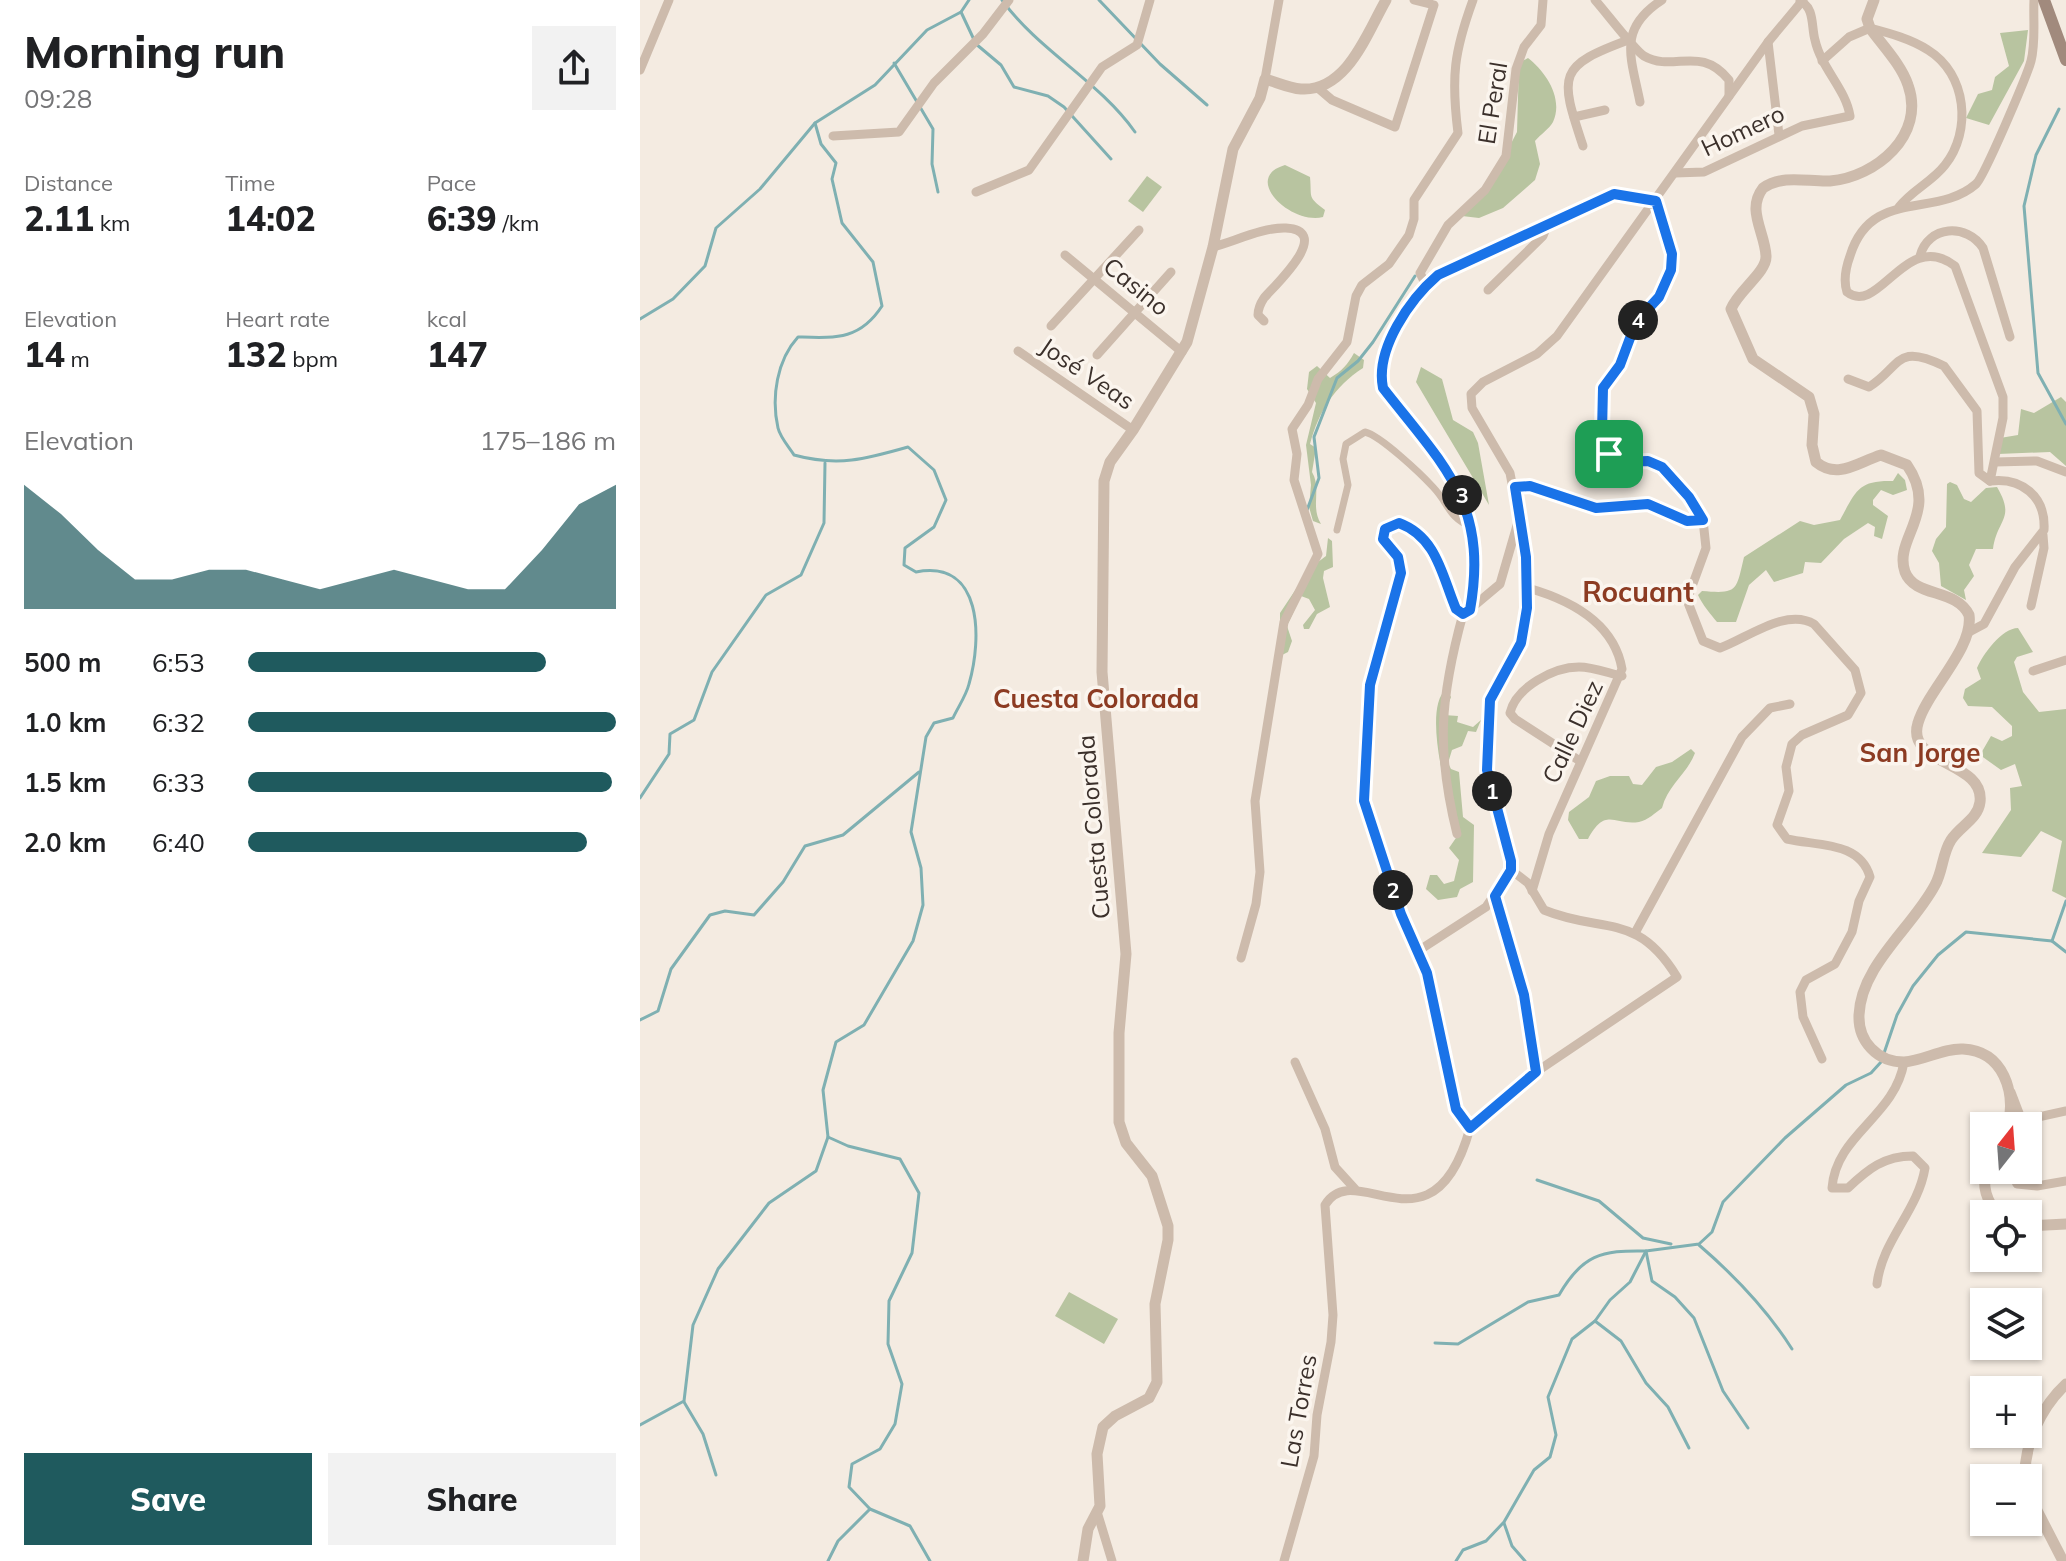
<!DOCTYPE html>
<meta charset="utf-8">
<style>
:root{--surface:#fff;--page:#f2f2f2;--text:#202124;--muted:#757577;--accent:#1f5a5e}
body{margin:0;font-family:Mulish,sans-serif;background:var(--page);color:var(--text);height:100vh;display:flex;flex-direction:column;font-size:30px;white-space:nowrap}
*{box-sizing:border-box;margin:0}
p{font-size:26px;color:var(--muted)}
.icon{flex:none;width:44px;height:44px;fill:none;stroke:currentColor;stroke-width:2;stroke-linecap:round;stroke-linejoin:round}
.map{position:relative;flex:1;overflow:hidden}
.drawer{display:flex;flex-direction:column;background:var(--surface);width:640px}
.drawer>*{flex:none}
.needle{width:52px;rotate:17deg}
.controls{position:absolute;left:1330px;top:1112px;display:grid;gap:16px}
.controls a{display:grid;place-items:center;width:72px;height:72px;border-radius:0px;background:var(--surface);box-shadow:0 2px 6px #0004;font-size:40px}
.pin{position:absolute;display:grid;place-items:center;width:68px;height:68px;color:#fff;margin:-34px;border-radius:16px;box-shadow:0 4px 12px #0006}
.km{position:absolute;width:40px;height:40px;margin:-20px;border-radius:50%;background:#222;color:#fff;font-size:22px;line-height:40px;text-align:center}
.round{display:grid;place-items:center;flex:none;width:84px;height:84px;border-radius:0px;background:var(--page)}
.overview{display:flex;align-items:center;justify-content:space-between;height:136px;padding:0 24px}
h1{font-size:44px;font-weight:800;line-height:60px}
.figures{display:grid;grid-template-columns:repeat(3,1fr);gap:12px;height:136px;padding:8px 24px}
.figures div{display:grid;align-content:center}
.figures b{font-size:34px;font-weight:800}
.figures small{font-size:22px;font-weight:400}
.figures p{font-size:22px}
.chart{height:224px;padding:16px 24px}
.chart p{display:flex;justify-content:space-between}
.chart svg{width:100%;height:144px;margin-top:8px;fill:var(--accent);opacity:.7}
.primary-button{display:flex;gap:16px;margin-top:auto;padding:16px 24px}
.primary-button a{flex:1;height:92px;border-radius:0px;background:var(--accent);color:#fff;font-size:32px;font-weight:800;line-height:92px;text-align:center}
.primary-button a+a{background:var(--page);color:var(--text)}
ul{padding:0 24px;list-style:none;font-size:26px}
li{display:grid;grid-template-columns:128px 96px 1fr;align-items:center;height:60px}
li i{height:20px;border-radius:10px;background:var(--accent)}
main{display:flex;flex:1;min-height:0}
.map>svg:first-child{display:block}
.green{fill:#b8c4a0}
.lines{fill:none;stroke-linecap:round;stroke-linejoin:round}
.stream{stroke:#7fb0b2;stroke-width:3}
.pedestrian{stroke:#cdbbac;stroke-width:7}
.minor{stroke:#cdbbac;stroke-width:9}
.tertiary{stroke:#cdbbac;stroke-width:11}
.secondary{stroke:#a18a7d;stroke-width:12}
.route-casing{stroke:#fff;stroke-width:16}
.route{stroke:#1a73e8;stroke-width:10}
.labels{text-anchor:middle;stroke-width:7;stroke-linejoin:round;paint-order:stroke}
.street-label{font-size:24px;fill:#3b302b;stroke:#fbf5ee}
.neighbourhood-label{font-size:26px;font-weight:bold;fill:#8c3b22;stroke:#fbf5ee}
.quarter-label{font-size:28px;font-weight:bold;fill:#8c3b22;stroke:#fbf5ee}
</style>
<main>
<section class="drawer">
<div class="overview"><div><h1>Morning run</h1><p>09:28</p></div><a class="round"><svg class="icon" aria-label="share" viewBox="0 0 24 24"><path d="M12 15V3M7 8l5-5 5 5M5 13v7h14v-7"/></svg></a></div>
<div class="figures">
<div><p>Distance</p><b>2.11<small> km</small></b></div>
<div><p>Time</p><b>14:02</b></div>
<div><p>Pace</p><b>6:39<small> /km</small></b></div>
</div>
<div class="figures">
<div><p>Elevation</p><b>14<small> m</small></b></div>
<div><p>Heart rate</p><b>132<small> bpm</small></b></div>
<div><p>kcal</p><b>147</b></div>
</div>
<div class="chart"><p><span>Elevation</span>175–186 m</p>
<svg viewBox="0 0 160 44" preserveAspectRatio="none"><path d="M0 44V6L10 15L20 26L30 35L40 35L50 32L60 32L70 35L80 38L90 35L100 32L110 35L120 38L130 38L140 26L150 12L160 6V44z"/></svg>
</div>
<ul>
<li><b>500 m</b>6:53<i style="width:81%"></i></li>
<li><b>1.0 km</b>6:32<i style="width:100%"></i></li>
<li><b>1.5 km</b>6:33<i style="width:99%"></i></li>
<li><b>2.0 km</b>6:40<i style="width:92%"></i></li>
</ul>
<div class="primary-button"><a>Save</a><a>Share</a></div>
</section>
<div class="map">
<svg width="1426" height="1561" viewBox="0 0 1426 1561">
<rect width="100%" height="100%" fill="#f4ebe1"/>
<!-- green -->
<g class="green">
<polygon points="1388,30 1384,61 1349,125 1326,118 1338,94 1352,90 1355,77 1369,66 1360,33"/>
<path d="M888,58c17,13 36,40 25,64 -3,6 -13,13 -18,19l5,23 -5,16 -32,28 -24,10 -17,-2 26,-28 29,-56 2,-69z"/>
<path d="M645,165l25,12c2,22 -3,19 15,33l-2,7c-32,8 -82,-39 -38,-52z"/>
<polygon points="507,176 522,187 503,212 488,201"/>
<path d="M714,353l10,7 -1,8c-29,19 -44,43 -53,76l6,4 -4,24c10,17 -2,34 9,52l-8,-3 -4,-14 2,-22 -5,-40 10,-42 -9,-14 2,-17 8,-6 13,12c12,-7 18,-14 24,-25z"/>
<path d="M781,367l21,12 11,41 20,12 5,11 11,62c-24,-41 -49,-82 -73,-123z"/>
<polygon points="1421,397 1426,402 1426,466 1410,452 1358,454 1360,438 1378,435 1381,409 1394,413"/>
<path d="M1258,473l7,7 2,10 -14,5 -12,-5 -8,10v5l15,11 -6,23 -8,-3 1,-9 -7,-4 -24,16 -23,24 -16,-1 -2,11 -29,9 -8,-12 -17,15 -13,37h-19c-6,-7 -15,-18 -19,-27l4,-4c36,3 34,0 42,-34l56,-36 14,4 26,-5c16,-29 18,-40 53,-39z"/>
<path d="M1310,482l7,3 7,14 7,3 15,-14 11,-1c19,32 0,32 -4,62h-17l-7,16 5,11 -10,14 2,10 -25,-14 -2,-23 -7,-12 4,-12 10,-12 1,-43z"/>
<polygon points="688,538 692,541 693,567 684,571 683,578 690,607 677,614 669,629 664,629 663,625 675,610 669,599 661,596 647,626 652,641 648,652 640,656 640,613 670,568 686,556"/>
<path d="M1378,628l15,24 -16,5 -3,5 9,30 16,20 27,-3v189l-14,-7 10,-50 -21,-10 -20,26 -39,-4 29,-43 -1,-22 12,-2 -7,-22 -14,6 -21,-15 11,-19 11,5 10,-5v-10l-20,-19 -24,-1 -5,-8 2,-9 16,-10 -4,-11c6,-14 25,-40 41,-40z"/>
<path d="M806,689l5,8 -7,18 14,1 -1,6 16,5 8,-7 -5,12 -8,-1 -6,15 -10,4 -4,13 3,6 8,3 4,45 11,8 -1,57 -13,7 -3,8 -19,3 -12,-11 4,-14h7l7,9 10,-3 5,-21 -10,-12 9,-13c-8,-29 -37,-124 -12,-146z"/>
<path d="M1051,749l4,4c-8,21 -27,32 -33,55 -7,5 -14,12 -23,14 -25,4 -33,-16 -51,17h-9l-11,-19 1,-8 20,-15 7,-16 14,-5h19l4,8 9,1 14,-18 16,-5z"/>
<polygon points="429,1292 478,1319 464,1344 415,1316"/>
</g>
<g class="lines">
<!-- stream -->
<g class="stream">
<path d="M362,0c37,51 97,81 133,132"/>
<polyline points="459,0 520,64 567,105"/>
<polyline points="321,12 336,44 361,65 374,87 408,96 424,107 471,159"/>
<polyline points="254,63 293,129 292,164 298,192"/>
<polyline points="1419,109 1396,155 1384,206 1398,373 1426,424"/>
<path d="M175,123l6,21 15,19 -4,16 10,44 31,39 9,44c-22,34 -46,32 -84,31 -21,23 -27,60 -20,91 2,9 11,19 16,27 44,12 72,4 114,-8l26,23 12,30 -12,27 -29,21 -1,17 12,7c67,-13 66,67 53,112 -3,12 -11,23 -16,34l-19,5 -8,14 -15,95 10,36 2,37 -10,36 -49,84 -28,17 -13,48 5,47 20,9 52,13 19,34 -7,60 -23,48 -1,43 14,40 -7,40 -15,25 -28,15 -3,23 21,22 40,17 20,35"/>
<polyline points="0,319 33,299 65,266 76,228 120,189 175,123 235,85 287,30 321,12 329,0"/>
<polyline points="667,510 679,478 674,437 697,378 718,361 733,342 775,276"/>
<polyline points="0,798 29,754 30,734 54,720 72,672 126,595 161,575 184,523 185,463"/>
<polyline points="1412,941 1426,901"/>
<polyline points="0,1020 18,1011 31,969 70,915 85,911 114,915 143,882 165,846 203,835 279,772"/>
<polyline points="897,1180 959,1201 1003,1238 1031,1244"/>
<path d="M1059,1245c36,31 67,63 93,104"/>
<polyline points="955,1321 981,1341 1006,1383 1028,1407 1049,1448"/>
<path d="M795,1343l23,1 70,-42 31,-7c23,-40 42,-45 87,-44l6,30 23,16 19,21 29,73 25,37"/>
<polyline points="44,1402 63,1434 76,1475"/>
<polyline points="0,1425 44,1401 53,1325 78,1269 129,1203 176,1171 188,1137"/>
<polyline points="864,1523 872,1546 885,1561"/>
<polyline points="188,1561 198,1541 230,1509"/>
<polyline points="816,1561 823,1550 846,1541 864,1522 894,1470 910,1457 916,1435 908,1397 932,1339 955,1321 970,1300 990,1282 1006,1251 1059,1244 1072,1232 1083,1202 1145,1138 1206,1085 1231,1073 1241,1062 1257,1015 1273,986 1298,955 1326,932 1412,941 1426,952"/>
</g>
<!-- pedestrian -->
<path class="pedestrian" d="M697,530l11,-45 -5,-26 3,-15 19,-12c16,4 56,42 68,55 17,18 14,29 38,40"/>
<!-- minor -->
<g class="minor">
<path d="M955,0c10,11 40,51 49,56 30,17 56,-12 85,24v16"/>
<polyline points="1128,42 1139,135"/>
<path d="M1182,61l27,-24 21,-9c19,5 41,11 58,22 39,24 44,81 17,115 -13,17 -33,25 -46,42"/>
<polyline points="0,70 29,0"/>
<polyline points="625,79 639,0"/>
<polyline points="678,88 692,100 755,127 794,5 774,0"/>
<path d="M1000,102c-9,-45 -23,-73 22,-102"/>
<polyline points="934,117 965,110"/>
<polyline points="193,136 259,132 294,83 343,34 369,0"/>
<path d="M943,146c-24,-72 -26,-80 48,-107"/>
<path d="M1035,173l29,-1 98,-46 48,-10c-4,-27 -29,-48 -35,-76 -4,-14 0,-32 -15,-39"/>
<polyline points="336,192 389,170 462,67 497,45 510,0"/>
<path d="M1016,201l12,35 3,34 -12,27 -23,25 -16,43 -17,23 -1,44 7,22 12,8 27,-1 14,6 27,30 14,23 3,28 -19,52 16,41 17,7c26,-9 66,-41 94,-24l41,46 6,23 -13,22 -46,20 -10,9 -6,23 3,24 -12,34 10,14c30,7 73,2 83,38l-11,24 -7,31 -17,32 -29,16 -6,12 3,25 19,42"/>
<path d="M573,247c22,-6 51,-20 73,-19 49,3 -14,60 -22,70 -4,6 -6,11 -6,17l6,6"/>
<polyline points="425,255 542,352"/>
<path d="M1280,256c8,-31 47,-33 63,-8l27,89"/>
<polyline points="786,285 780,273 808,225 845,190 866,156 876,69 884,47 901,25 903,0"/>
<polyline points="848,290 903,236 908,223"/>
<polyline points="411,326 499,230"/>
<polyline points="378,351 493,430"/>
<polyline points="457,355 531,272"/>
<path d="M1208,379l21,8c32,-20 26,-45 75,-21l33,45 2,62 11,8"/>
<polyline points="1355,462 1397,461 1426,472"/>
<path d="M1350,481l13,-63v-21l-48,-131c-49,-38 -76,51 -108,26 -4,-12 -1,-25 3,-36 21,-69 86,-37 126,-72 8,-7 51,-108 55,-123 5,-19 2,-41 3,-61"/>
<path d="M875,487c31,-1 56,17 85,21 17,3 33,-6 50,-4 18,3 35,23 53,16"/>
<path d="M888,588c42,12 86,34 94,81l-73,165 -17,57"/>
<polyline points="1391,606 1404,548 1403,535"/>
<polyline points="829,610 860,584 878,522"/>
<path d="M830,610c12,-66 -3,-121 -46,-171 -13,-15 -35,-35 -42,-53 -11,-30 35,-93 56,-111l168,-80 50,6"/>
<path d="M823,614c-23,-16 -23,-96 -72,-90l-8,15 15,18 3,16 -31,112 -6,116 37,113 26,59 29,136 14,19"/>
<path d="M1329,632l15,-8 31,-57 29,-37c2,-34 -23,-53 -54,-49"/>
<polyline points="1393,671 1426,660"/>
<path d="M940,761l-65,-42 -5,-6c6,-26 44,-46 69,-46 14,0 29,6 43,9"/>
<path d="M817,834c-21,-84 -17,-136 6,-220"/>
<polyline points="855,896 884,995 896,1072"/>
<polyline points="995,933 1102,737 1130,708 1150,704"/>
<polyline points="778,951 846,907 871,870 847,770 849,709 853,691 884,633 886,557 870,473 832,408 831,394 843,382 897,354 917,336 1128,42 1163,0"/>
<path d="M601,958l15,-54 4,-32 -5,-71 29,-179 34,-68 -24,-74 3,-26 -5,-25 16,-24 10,-26 29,-37 9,-46 6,-11 27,-21 20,-29 5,-16v-19l44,-67c-7,-56 -4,-81 15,-133"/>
<polyline points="655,1062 685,1129 695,1167 715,1189"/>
<polyline points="1371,1092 1384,1126"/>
<polyline points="1384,1120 1426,1111"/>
<path d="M830,1128l66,-56 141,-95c-40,-66 -75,-43 -133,-67l-16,-27 -17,-13"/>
<polyline points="1370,1170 1377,1184 1397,1186 1426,1181"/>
<path d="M1237,1284c5,-44 41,-73 48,-116l-12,-12c-29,0 -45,13 -65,32h-16c4,-54 63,-71 72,-126"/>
<polyline points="458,1515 472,1561"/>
<path d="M644,1561l30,-105 3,-41 14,-73 2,-27 -8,-110c30,-50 108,57 145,-77"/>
</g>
<!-- tertiary -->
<g class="tertiary">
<path d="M1234,0l-7,19 3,9c12,17 31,36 38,57 18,50 -32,92 -78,96 -23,1 -46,-7 -67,7 -17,22 2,44 3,68 1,16 -28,35 -35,53l22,50 56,38 5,17 -2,31 4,17c22,18 42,0 65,-7l26,10c33,48 -14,73 -2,107 10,26 51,16 64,43 5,33 -42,76 -51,108 -13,42 67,38 62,79 -2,17 -20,24 -29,38 -9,14 -8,31 -16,45 -22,42 -74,80 -76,130 -1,26 18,47 45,47 19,-1 39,-14 59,-13 41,2 53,44 45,77"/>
<path d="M1347,1170c-6,15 0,32 11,44"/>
<polyline points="1388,1226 1426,1224"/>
<path d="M1385,1478c-1,-34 16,-71 41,-94"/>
<polyline points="1388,1493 1423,1561"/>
<path d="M443,1561l5,-32 12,-23 -3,-52 6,-27 12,-11 34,-18 8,-16 -2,-78 13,-64v-14l-16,-50 -26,-33 -7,-21v-89l7,-79 -24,-282 2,-191 6,-19 23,-32 54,-88 26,-95 20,-98 27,-51 5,-19c11,3 24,9 36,10 46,3 66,-56 85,-89"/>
</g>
<!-- secondary -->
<polyline class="secondary" points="1404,0 1426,60"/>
</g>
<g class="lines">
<defs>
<path id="route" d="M974,194l42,7 16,53 -1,16 -12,27 -23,25 -16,43 -17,23 -1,44 7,22 12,8 27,-1 14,6 27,30 14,23 -16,1 -39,-17 -52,4 -66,-22 -15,1 11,70 1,51 -6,35 -31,57 -3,70 24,91v9l-16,26 29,99 12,77 -66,56 -14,-19 -29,-136 -26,-59 -37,-113 6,-116 31,-112 -3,-16 -15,-18 2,-10 14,-6c38,14 43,53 57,86l7,5 7,-4c19,-107 -27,-145 -87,-222 -8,-39 27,-89 55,-113z"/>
</defs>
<!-- route casing -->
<use href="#route" class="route-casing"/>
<!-- route -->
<use href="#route" class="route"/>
</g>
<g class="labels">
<!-- street labels -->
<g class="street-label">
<text transform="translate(853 103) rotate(-81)" y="8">El Peral</text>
<text transform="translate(1103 131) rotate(-25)" y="8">Homero</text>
<text transform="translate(496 287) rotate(39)" y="8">Casino</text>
<text transform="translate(447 374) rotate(34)" y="8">José Veas</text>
<text transform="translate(933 732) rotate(-65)" y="8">Calle Diez</text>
<text transform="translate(454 827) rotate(-95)" y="8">Cuesta Colorada</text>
<text transform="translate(659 1411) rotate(-80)" y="8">Las Torres</text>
</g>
<!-- neighbourhood labels -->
<g class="neighbourhood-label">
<text x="456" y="708">Cuesta Colorada</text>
<text x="1280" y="762">San Jorge</text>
</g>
<!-- quarter labels -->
<g class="quarter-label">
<text x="998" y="602">Rocuant</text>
</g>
</g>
</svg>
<div class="controls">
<a><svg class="needle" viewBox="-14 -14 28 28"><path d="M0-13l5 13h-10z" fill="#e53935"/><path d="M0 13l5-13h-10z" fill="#757577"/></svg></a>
<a><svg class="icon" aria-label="locate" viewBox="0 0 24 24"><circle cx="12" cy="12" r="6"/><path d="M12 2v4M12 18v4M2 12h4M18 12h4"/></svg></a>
<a><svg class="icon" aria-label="layers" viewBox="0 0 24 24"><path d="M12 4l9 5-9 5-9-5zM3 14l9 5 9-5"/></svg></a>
<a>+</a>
<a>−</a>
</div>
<div class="pin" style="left:969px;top:454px;background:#1e9e55"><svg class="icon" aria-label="arrive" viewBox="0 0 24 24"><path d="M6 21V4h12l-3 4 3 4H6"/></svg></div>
<b class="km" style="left:852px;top:791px">1</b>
<b class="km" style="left:753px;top:890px">2</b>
<b class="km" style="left:822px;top:495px">3</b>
<b class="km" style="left:998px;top:320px">4</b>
</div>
</main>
